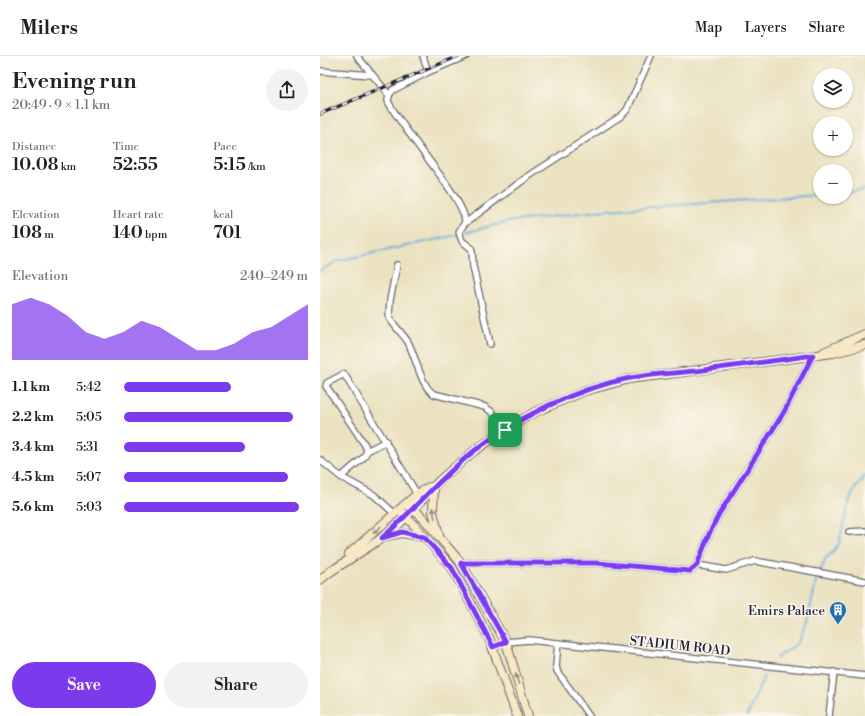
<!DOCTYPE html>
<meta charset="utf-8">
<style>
:root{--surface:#fff;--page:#f2f2f2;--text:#202124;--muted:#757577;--line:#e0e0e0;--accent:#7c3aed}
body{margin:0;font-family:"Libre Bodoni",serif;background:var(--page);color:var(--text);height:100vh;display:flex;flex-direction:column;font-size:15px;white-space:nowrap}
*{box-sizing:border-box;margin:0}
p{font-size:13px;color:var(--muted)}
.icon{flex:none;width:22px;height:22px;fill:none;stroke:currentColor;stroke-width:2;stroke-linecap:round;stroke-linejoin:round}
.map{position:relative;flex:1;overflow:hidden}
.sheet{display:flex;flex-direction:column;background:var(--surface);width:320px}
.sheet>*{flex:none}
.controls{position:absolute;left:493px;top:12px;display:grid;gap:8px}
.controls a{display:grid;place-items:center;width:40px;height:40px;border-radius:50%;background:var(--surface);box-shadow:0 1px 3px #0004;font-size:20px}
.pin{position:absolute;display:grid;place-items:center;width:34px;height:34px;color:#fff;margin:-17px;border-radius:8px;box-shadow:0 2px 6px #0006}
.round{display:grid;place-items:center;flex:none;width:42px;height:42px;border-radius:21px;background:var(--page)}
.summary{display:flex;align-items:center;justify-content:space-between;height:68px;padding:0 12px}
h1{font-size:22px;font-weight:600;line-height:30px}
.stats{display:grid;grid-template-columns:repeat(3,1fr);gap:6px;height:68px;padding:4px 12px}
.stats div{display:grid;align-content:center}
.stats b{font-size:17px;font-weight:600}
.stats small{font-size:11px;font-weight:400}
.stats p{font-size:11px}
.chart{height:112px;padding:8px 12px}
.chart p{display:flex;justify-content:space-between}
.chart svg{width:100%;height:72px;margin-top:4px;fill:var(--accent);opacity:.7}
.action{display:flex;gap:8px;margin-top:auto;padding:8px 12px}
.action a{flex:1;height:46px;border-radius:24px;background:var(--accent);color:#fff;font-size:16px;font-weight:600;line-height:46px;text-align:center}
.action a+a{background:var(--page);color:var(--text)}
ul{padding:0 12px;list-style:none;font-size:13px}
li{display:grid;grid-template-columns:64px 48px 1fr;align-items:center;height:30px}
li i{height:10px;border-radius:5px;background:var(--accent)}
header{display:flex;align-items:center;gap:24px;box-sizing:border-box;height:56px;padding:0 20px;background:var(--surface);border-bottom:1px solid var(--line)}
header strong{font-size:19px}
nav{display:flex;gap:22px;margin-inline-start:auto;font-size:14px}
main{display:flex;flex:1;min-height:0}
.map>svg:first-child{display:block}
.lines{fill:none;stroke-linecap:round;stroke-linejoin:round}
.stream{stroke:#63aedb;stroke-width:2}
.street-casing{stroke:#68656a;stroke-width:8}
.secondary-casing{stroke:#68656a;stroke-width:10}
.street{stroke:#fff;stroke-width:5.5}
.secondary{stroke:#f8e8c3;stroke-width:8}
.rail-casing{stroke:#22223b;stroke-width:3.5}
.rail{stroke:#fbf7ec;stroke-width:2;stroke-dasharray:6;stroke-linecap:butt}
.oneway{fill:#988f86}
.route-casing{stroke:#fff;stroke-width:8}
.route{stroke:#7c3aed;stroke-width:5}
.labels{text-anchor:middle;stroke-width:3;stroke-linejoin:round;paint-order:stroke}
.poi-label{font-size:13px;fill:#22223b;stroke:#fbf7ec;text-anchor:end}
.street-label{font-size:13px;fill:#22223b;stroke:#fbf7ec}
</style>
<header>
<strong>Milers</strong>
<nav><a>Map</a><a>Layers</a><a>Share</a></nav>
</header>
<main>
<section class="sheet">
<div class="summary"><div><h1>Evening run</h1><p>20:49 · 9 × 1.1 km</p></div><a class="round"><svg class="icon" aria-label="share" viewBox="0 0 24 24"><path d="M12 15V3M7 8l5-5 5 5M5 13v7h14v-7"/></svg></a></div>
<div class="stats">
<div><p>Distance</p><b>10.08<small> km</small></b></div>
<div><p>Time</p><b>52:55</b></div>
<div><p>Pace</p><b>5:15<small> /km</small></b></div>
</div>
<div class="stats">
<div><p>Elevation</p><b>108<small> m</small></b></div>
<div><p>Heart rate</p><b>140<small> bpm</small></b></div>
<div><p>kcal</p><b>701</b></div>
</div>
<div class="chart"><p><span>Elevation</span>240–249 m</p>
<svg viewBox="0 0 160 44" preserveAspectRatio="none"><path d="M0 44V10L10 6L20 10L30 17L40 27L50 31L60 27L70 20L80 24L90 31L100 38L110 38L120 34L130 27L140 24L150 17L160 10V44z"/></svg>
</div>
<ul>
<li><b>1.1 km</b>5:42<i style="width:58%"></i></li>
<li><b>2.2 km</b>5:05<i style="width:92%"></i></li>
<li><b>3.4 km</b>5:31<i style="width:66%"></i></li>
<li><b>4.5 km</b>5:07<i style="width:89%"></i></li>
<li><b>5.6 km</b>5:03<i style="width:95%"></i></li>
</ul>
<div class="action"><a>Save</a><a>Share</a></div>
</section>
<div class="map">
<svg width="545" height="660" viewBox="0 0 545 660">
<rect width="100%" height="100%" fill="#fbf7ec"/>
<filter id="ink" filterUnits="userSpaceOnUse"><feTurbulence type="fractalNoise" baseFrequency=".025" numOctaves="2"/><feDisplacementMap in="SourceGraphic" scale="8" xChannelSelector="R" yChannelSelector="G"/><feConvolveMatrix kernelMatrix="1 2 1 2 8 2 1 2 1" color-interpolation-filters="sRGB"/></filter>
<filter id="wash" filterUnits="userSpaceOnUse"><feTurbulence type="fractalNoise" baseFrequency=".012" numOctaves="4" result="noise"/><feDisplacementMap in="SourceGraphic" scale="16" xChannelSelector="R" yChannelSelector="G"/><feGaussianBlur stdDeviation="0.9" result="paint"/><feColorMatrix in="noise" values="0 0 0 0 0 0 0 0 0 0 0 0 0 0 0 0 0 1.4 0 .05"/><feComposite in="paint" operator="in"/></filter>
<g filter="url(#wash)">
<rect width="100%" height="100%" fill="#ebe2c1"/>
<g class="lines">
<!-- stream -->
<g class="stream">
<polyline points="526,137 545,133"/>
<polyline points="0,215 17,205 132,180 187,166 286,154 500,139"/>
<polyline points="457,602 478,587 487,566 497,522 506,502 513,496 519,487 529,444 534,434 545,419"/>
<polyline points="427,660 444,620"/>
</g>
</g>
</g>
<g filter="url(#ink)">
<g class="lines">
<defs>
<g id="street">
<polyline points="37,0 69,39"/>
<polyline points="103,0 108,16"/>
<path d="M146,0l-38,16 -35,18 -4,5 -1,6c12,27 77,98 77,120 0,3 -4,7 -6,11l3,9 9,7 1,3 1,15 17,78"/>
<polyline points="0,15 51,19"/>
<polyline points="144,168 206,122 301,60 307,54 331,0"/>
<path d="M77,209l-7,35 -1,17c5,9 13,16 19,25 8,15 13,45 26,52l51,13 7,5 13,18"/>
<polyline points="47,395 66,385"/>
<polyline points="0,404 21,421 54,439 75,458"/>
<polyline points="21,421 44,401 47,395 45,389 6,330 7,327 24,318 97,438"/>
<polyline points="529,476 545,475"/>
<polyline points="141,507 277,507 370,515 377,509 389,478 399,458 464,356 493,299"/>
<polyline points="377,509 406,514 435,505 545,525"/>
<polyline points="238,587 236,610 237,615 269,660"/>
<polyline points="173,591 186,586 209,584 545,620"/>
<polyline points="509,660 514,616"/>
</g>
<g id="secondary">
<polyline points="504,296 545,278"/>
<polyline points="114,430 113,456 119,479"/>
<polyline points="87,447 103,462 141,507 186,586 208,660"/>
<polyline points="79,454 95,470 132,512 169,582 197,660"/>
<polyline points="66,480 82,477 104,481"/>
<polyline points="29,498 97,438 109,431"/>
<polyline points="10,516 62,482 80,467 120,424 154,395 185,374 215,356 265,335 309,323 513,297 545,289"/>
<polyline points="0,524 13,513"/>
</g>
</defs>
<!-- street casing -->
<use href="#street" class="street-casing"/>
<!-- secondary casing -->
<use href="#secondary" class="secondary-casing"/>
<!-- street -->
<use href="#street" class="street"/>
<!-- secondary -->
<use href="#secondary" class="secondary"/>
<defs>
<polyline id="rail" points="0,58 139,0"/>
</defs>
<!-- rail casing -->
<use href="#rail" class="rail-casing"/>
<!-- rail -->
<use href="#rail" class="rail"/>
</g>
<!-- one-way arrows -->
<defs><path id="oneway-solid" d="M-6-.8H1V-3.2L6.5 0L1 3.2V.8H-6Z"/></defs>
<g class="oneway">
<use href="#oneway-solid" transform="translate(114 457) rotate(-98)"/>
<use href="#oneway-solid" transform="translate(57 474) rotate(138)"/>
<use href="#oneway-solid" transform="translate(197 623) rotate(-106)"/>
</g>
</g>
<g class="lines" filter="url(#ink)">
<defs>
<path id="route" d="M493,299l-29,57 -65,102 -10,20 -12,31 -7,6 -93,-8h-136l45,79 -13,5 -41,-79 -28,-31 -22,-5 -20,6c32,-28 59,-61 92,-87 44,-34 101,-62 156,-73 21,-4 44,-5 66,-7 39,-5 78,-10 117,-16z"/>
</defs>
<!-- route casing -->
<use href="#route" class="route-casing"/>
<!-- route -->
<use href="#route" class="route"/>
</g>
<!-- icons -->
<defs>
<symbol id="building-pin" viewBox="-11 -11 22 30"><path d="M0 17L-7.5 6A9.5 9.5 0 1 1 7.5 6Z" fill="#1f6fb2" stroke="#fbf7ec"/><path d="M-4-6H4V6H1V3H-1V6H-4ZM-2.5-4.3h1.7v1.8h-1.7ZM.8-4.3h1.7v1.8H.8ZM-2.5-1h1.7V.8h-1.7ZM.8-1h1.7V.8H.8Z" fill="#fff"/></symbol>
</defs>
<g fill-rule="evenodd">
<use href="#building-pin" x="508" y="544" width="20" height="27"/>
</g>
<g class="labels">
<!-- poi labels -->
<g class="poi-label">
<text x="505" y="559">Emirs Palace</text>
</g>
<!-- street labels -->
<g class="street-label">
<text transform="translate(360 589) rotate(6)" y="5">STADIUM ROAD</text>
</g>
</g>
</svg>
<div class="controls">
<a><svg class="icon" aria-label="layers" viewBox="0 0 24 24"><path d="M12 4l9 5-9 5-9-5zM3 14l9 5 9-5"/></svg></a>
<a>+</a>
<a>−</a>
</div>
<div class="pin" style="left:185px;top:374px;background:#1e9e55"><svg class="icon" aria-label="arrive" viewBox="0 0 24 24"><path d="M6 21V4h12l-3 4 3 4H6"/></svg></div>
</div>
</main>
